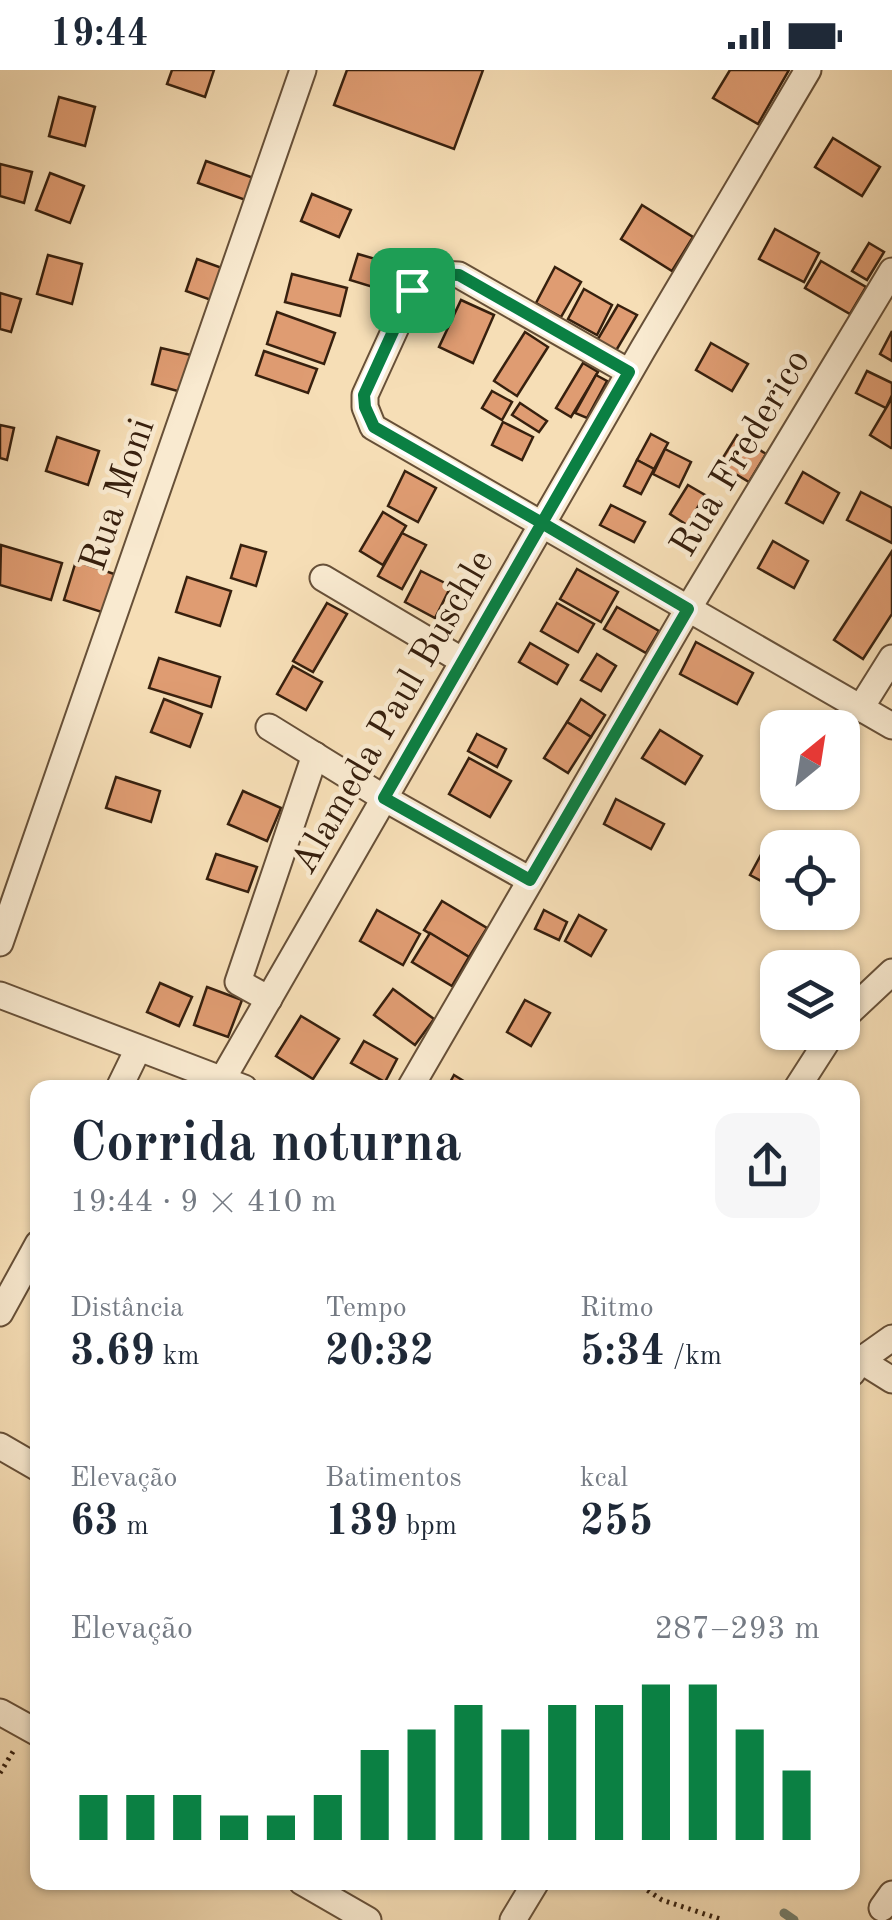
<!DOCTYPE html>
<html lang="pt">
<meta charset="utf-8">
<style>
:root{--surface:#fff;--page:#f6f6f7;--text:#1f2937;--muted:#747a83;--accent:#0b8043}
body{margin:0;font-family:"Old Standard TT",serif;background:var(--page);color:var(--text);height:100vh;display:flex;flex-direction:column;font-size:38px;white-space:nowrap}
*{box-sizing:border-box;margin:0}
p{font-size:32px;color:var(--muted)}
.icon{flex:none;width:55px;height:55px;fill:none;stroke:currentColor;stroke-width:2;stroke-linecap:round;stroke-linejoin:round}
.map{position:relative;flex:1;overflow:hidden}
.details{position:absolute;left:30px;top:1010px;width:830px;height:810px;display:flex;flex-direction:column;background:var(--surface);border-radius:20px;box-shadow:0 2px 8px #0004}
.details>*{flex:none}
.needle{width:65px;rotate:30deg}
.buttons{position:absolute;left:760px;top:640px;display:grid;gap:20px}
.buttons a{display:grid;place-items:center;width:100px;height:100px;border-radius:20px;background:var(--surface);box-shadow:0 2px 8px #0004;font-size:50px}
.pin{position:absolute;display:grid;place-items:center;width:85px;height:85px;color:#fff;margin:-42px;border-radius:20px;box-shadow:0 5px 15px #0006}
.round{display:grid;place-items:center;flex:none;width:105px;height:105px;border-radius:20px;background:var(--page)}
.summary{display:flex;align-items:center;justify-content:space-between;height:170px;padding:0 40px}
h1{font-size:55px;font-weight:700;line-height:75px}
.stats{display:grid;grid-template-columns:repeat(3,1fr);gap:15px;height:170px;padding:10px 40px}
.stats div{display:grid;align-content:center}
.stats b{font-size:42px;font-weight:700}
.stats small{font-size:28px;font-weight:400}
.stats p{font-size:28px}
.chart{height:280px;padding:20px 40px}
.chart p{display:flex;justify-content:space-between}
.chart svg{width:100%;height:180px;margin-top:10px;stroke:var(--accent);stroke-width:6}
.status{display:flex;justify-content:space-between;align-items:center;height:70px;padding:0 50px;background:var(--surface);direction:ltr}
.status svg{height:28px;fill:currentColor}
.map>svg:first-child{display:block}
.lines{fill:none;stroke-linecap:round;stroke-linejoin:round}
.stream{stroke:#747e6d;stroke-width:9}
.building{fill:#df9c72;stroke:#37200e;stroke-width:2.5}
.street-casing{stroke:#675038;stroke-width:29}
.path{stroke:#37200e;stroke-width:5;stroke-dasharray:2.5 5;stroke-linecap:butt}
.street{stroke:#f9ead0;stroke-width:25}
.route-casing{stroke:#fff;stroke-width:20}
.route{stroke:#0b8043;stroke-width:12}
.labels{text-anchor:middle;stroke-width:9;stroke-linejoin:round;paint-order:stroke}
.street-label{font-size:38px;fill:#37200e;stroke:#f9ead0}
</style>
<div class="status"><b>19:44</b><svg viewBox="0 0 49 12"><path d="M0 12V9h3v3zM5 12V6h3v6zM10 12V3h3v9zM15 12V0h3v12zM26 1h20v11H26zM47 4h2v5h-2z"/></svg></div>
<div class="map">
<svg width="892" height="1850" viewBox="0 0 892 1850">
<rect width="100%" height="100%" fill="#f6deb6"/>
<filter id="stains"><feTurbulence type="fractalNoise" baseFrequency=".002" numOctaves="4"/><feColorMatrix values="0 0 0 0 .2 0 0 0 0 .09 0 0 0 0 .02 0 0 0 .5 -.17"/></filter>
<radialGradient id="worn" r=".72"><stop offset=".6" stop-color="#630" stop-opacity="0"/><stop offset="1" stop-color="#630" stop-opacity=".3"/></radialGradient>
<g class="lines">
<!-- stream -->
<polyline class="stream" points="784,1843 794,1850"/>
</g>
<!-- building -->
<g class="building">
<polygon points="172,0 214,0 205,27 167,14"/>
<polygon points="347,0 483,0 454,79 334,35"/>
<polygon points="730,0 789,0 758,54 713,28"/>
<polygon points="59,27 95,37 85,76 49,66"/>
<polygon points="833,68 880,97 862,126 815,97"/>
<polygon points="206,91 259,110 251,132 198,113"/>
<polygon points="0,94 32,102 24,133 0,126"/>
<polygon points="50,103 84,116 70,153 36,140"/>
<polygon points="312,124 351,140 339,167 301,151"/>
<polygon points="642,135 693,167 672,201 621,169"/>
<polygon points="775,159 819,183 804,212 759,189"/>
<polygon points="869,173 884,182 867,210 852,201"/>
<polygon points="358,184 407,198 399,225 350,210"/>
<polygon points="48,185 82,194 72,234 37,224"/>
<polygon points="197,189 222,198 211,230 186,221"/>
<polygon points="821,191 866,217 850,244 805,218"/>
<polygon points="555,197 581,212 561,247 536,233"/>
<polygon points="292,204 347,218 340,246 285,232"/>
<polygon points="584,219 612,235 597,265 568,249"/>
<polygon points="0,223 21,229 11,262 0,259"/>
<polygon points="461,230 494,245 473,293 439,277"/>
<polygon points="618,235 637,245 614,284 595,274"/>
<polygon points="277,242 335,263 324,294 267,274"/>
<polygon points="892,261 892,291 880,284"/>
<polygon points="525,262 548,277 517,326 494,311"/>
<polygon points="711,273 748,294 732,321 696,300"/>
<polygon points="161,278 195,286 185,323 152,314"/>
<polygon points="264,281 317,299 308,323 256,305"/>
<polygon points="583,293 598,302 571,347 556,338"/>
<polygon points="867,301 892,313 892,325 886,338 856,323"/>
<polygon points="596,305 607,311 587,348 575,343"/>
<polygon points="492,321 512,332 502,350 482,338"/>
<polygon points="892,328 892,377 891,378 870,365"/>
<polygon points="520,333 547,351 539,362 512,345"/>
<polygon points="503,352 533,367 522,390 492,375"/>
<polygon points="0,355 14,358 7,390 0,388"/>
<polygon points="651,364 668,373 654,399 637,390"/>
<polygon points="737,365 766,384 749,412 719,394"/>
<polygon points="57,367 99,381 88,415 46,401"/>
<polygon points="665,379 691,392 679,417 653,404"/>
<polygon points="637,390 654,399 641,424 624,416"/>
<polygon points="405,401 436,418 418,452 388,436"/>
<polygon points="803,402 839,423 823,453 786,433"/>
<polygon points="688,415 705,425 687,455 670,444"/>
<polygon points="861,422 892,438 892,473 847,450"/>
<polygon points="611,435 645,452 634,472 600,455"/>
<polygon points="383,442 406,456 383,495 360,481"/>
<polygon points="402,463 426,475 402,519 378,506"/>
<polygon points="773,471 808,491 794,518 758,498"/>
<polygon points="1,475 62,493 51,530 0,515"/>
<polygon points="241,475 266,482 256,516 231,508"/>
<polygon points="892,481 892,544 863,589 834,570"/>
<polygon points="76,491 123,507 111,545 64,530"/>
<polygon points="577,499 618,522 601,552 560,529"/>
<polygon points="421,501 451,516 435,548 405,532"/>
<polygon points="187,507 231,521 220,556 176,542"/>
<polygon points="327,533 347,544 313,602 293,591"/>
<polygon points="557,533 594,554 578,582 541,561"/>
<polygon points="617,537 659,561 646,583 604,559"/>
<polygon points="696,572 753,603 737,634 680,604"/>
<polygon points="530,573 568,595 557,614 519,592"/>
<polygon points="597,584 616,596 601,621 581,610"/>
<polygon points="159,588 220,607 211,637 149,618"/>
<polygon points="293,596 322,612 306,640 277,624"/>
<polygon points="164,629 202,644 190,677 151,662"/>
<polygon points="581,629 605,645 591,667 567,652"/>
<polygon points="567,652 591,667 568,703 544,688"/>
<polygon points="660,660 702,686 685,714 642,688"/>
<polygon points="477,664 506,679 497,697 468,681"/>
<polygon points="469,688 511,711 490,747 449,724"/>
<polygon points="116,707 160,721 151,752 106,738"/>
<polygon points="243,721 281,738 267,771 228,754"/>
<polygon points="616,729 664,754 651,779 604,754"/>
<polygon points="769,770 783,778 778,778 778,820 750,805"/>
<polygon points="216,784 257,797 248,822 207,809"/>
<polygon points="442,831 487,858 469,887 424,860"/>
<polygon points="377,840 420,864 403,895 360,871"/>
<polygon points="544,840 567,852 559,870 535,859"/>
<polygon points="579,845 606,860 591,886 565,871"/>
<polygon points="430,863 469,887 452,916 412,892"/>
<polygon points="160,913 192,927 179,956 147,942"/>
<polygon points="207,917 242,930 228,967 194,955"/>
<polygon points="393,919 434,949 415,975 374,945"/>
<polygon points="525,930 550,943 531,976 507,962"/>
<polygon points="301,946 339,969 313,1009 276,986"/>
<polygon points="364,971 397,989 385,1012 351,993"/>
<polygon points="454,1005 475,1018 447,1018"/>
</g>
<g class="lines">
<defs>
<g id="street">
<polyline points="629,302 459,205 438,204 413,220 365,325 365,337 373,357 892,656"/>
<polyline points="323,508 463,591"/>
<polyline points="860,639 892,588"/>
<polyline points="269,657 384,728 530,810"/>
<polyline points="0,873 303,0"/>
<polyline points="0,925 244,1018"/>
<polyline points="269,929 238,912 315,685"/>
<polyline points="842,949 892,902"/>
<polyline points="222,1010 643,279 808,0"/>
<polyline points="119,1018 138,979"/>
<polyline points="410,1018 688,539 892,201"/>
<polyline points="797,1018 833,962"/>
<polyline points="0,1243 38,1174"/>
<polyline points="852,1285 892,1310"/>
<polyline points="852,1303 861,1290 892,1268"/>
<polyline points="0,1376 38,1398"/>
<polyline points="0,1642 38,1663"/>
<polyline points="302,1812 368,1850"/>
<polyline points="882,1838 892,1824"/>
<polyline points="513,1850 536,1812"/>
</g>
</defs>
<!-- street casing -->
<use href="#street" class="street-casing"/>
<!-- path -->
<g class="path">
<polyline points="0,1703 14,1680"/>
<polyline points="635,1812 662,1830 723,1850"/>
</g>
<!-- street -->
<use href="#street" class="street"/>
</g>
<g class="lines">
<defs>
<polyline id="route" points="412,220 364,325 365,337 374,357 542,453 384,728 530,810 688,539 542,453 629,302 459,205 438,204 412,220"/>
</defs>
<!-- route casing -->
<use href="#route" class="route-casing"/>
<!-- route -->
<use href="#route" class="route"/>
</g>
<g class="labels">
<!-- street labels -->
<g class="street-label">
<text transform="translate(739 382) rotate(-59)" y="13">Rua Frederico</text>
<text transform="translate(116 424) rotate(-71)" y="13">Rua Moni</text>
<text transform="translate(391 641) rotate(-60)" y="13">Alameda Paul Buschle</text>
</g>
</g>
<rect width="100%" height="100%" filter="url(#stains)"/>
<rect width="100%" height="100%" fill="url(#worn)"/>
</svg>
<div class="buttons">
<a><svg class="needle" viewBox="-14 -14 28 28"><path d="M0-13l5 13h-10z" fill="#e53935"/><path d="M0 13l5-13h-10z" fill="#747a83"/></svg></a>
<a><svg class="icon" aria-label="locate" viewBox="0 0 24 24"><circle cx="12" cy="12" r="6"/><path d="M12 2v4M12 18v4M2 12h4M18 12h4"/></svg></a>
<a><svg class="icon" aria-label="layers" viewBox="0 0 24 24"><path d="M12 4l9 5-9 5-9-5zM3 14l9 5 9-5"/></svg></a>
</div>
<div class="pin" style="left:412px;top:220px;background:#1e9e55"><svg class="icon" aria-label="arrive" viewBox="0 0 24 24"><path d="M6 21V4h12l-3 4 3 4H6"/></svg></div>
<section class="details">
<div class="summary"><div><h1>Corrida noturna</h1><p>19:44 · 9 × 410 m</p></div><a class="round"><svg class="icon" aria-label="share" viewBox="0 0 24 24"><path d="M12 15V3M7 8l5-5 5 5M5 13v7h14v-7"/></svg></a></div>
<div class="stats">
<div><p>Distância</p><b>3.69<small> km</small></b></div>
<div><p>Tempo</p><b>20:32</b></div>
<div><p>Ritmo</p><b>5:34<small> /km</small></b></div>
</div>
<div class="stats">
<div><p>Elevação</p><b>63<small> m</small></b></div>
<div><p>Batimentos</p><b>139<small> bpm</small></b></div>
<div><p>kcal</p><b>255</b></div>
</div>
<div class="chart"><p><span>Elevação</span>287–293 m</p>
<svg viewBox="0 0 160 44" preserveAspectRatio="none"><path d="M5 44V33M15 44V33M25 44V33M35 44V38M45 44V38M55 44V33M65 44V22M75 44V17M85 44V11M95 44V17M105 44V11M115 44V11M125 44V6M135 44V6M145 44V17M155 44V27"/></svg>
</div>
</section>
</div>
